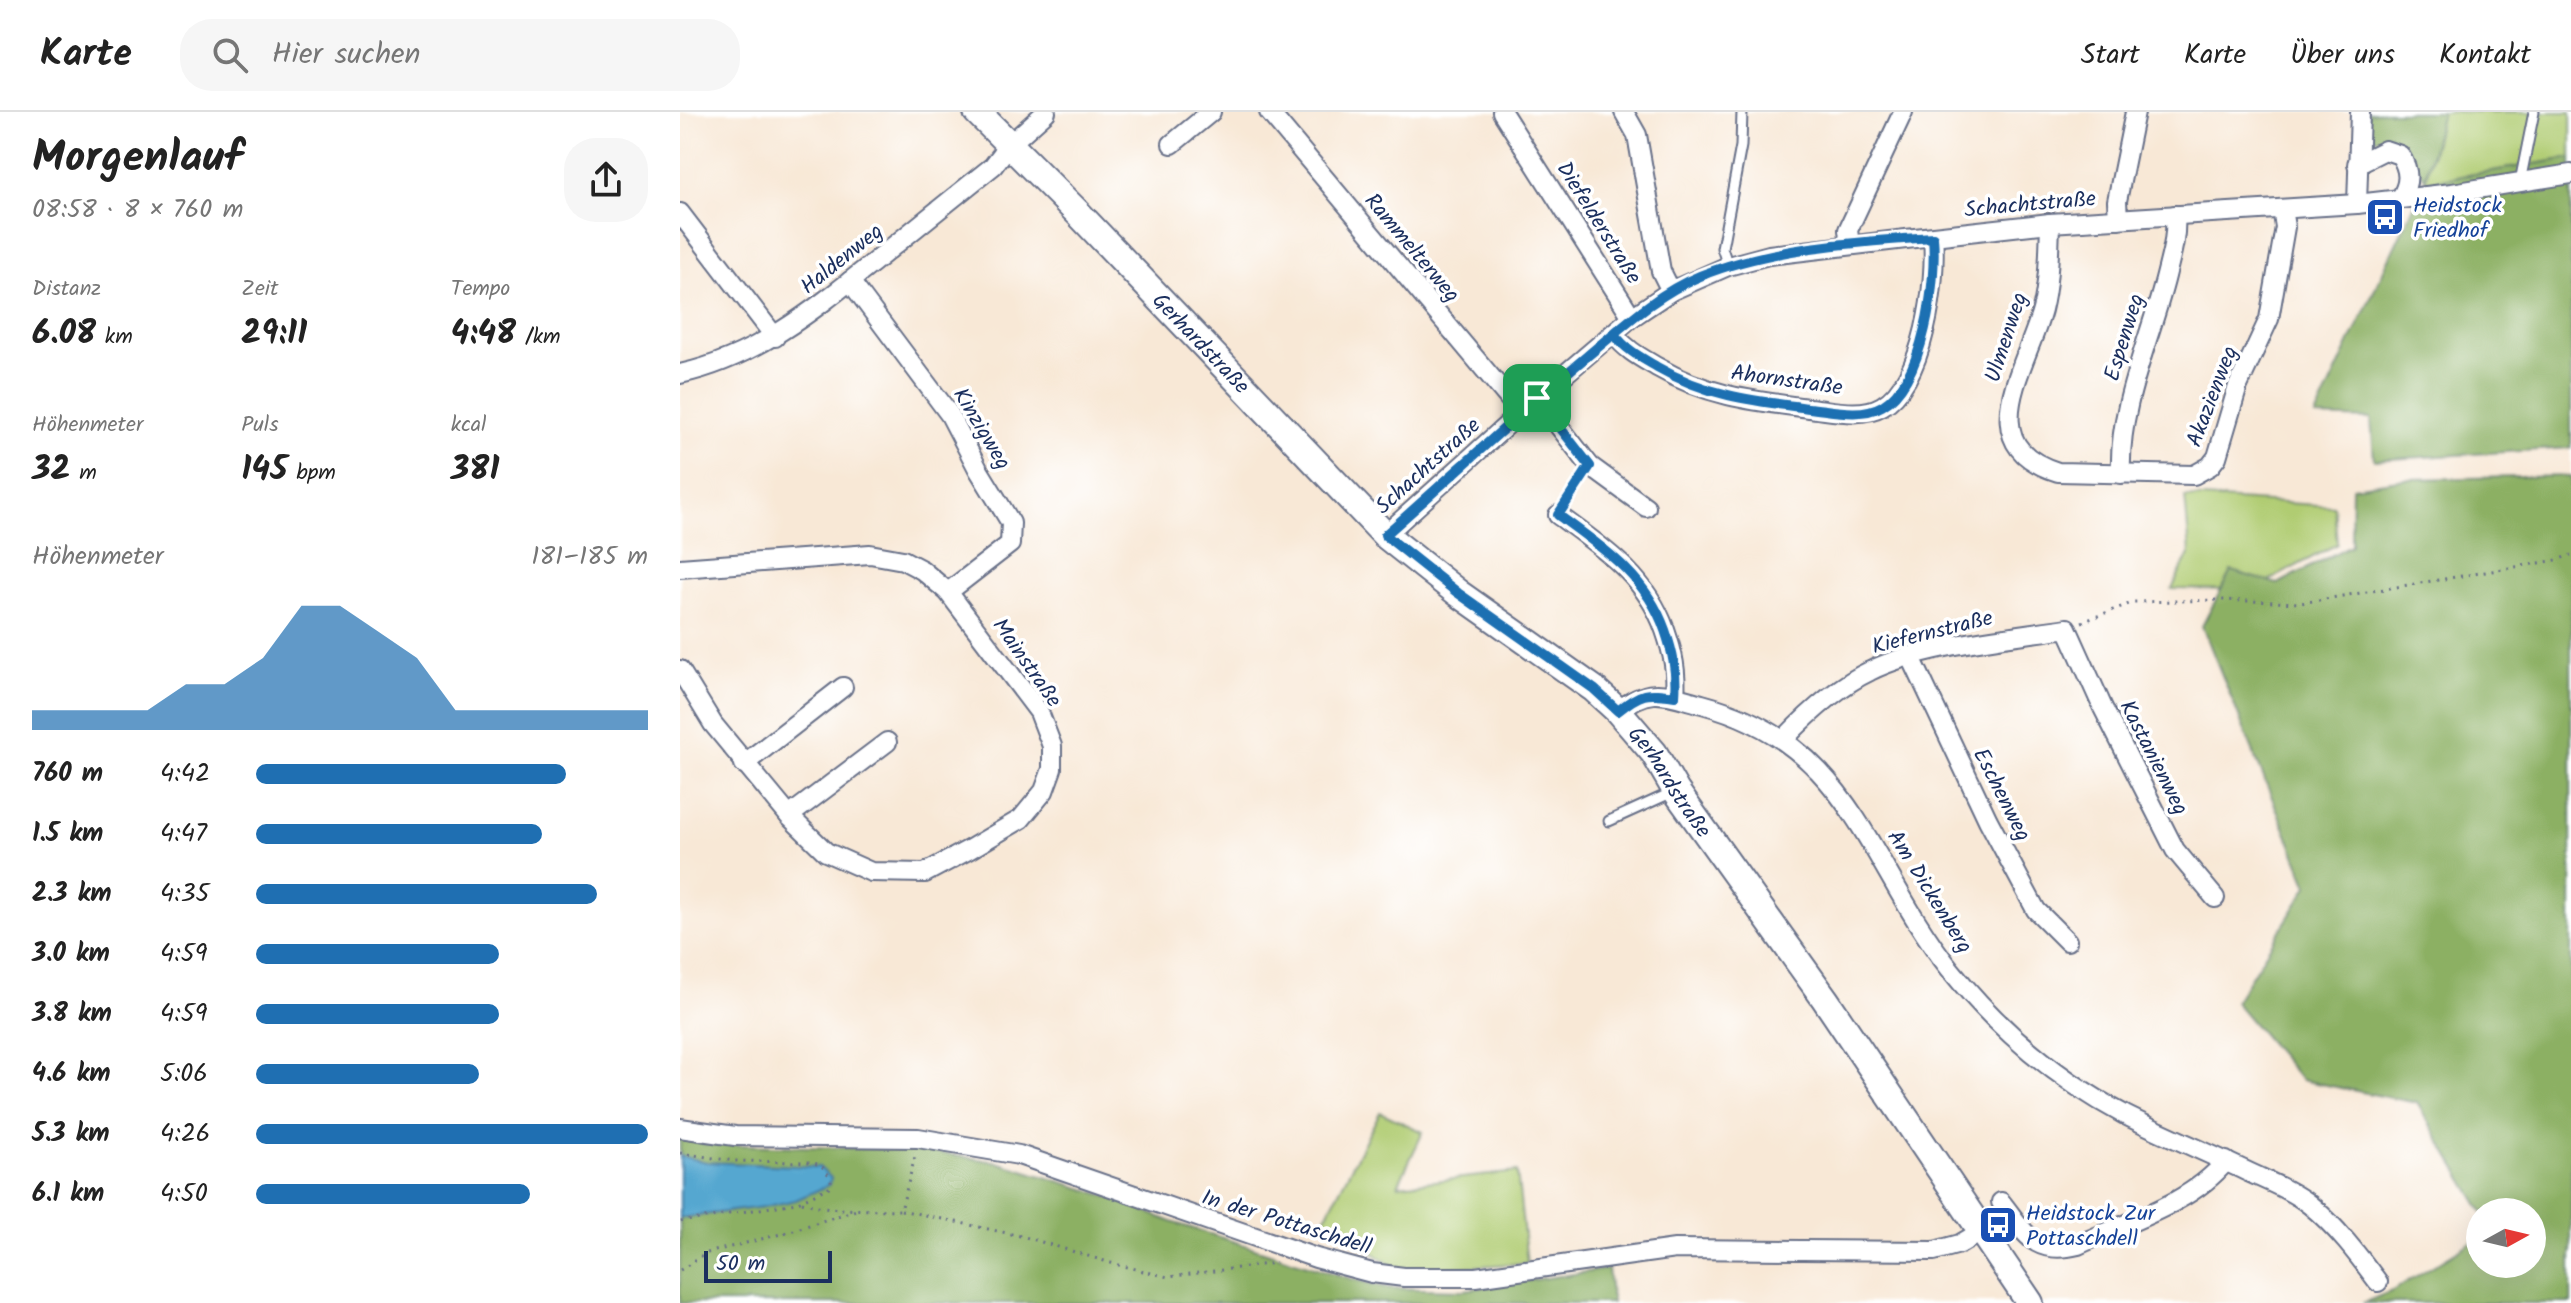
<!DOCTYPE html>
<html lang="de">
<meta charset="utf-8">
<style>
:root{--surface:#fff;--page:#f6f6f6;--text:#222;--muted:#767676;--line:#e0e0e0;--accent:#1f6fb2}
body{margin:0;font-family:Kalam,sans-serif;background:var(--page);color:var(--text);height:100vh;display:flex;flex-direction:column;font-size:30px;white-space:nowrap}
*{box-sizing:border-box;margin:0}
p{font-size:26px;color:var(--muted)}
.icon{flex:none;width:44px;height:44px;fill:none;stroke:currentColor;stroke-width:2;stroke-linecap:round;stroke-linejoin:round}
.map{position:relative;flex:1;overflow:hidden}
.panel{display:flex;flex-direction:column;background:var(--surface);width:680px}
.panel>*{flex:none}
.needle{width:52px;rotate:82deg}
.fabs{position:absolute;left:1786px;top:1086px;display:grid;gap:16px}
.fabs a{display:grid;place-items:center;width:80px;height:80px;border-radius:50%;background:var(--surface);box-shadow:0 8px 32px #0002;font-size:40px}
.scale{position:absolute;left:24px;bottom:20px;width:128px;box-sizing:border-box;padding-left:8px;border:4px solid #1b2f5e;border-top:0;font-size:22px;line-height:28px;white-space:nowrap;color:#1b2f5e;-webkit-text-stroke:6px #fff;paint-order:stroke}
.pin{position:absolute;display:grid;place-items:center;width:68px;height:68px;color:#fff;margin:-34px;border-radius:16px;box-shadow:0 4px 12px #0006}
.round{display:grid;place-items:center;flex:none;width:84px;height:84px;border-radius:32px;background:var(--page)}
.summary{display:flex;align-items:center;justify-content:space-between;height:136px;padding:0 32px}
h1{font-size:44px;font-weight:600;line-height:60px}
.metrics{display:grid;grid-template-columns:repeat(3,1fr);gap:12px;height:136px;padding:8px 32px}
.metrics div{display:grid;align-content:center}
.metrics b{font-size:34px;font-weight:600}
.metrics small{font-size:22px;font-weight:400}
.metrics p{font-size:22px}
.chart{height:224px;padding:16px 32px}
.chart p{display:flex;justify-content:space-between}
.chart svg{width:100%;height:144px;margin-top:8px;fill:var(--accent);opacity:.7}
ul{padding:0 32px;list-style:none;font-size:26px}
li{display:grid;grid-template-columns:128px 96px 1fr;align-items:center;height:60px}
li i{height:20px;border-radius:10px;background:var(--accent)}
header{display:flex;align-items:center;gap:48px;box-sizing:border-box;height:112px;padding:0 40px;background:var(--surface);border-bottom:2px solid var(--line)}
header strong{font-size:38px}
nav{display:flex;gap:44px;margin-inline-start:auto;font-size:28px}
.search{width:560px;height:72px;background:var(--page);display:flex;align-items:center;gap:20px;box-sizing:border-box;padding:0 28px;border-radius:32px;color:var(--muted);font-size:30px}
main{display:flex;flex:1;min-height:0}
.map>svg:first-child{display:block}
.green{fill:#b0cc72;stroke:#667e68;stroke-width:2}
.forest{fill:#8cb064;stroke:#547061;stroke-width:2}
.water{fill:#54a7d0;stroke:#386b97;stroke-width:2}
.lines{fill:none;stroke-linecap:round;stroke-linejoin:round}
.lane-casing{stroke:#687088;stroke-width:13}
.street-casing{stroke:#687088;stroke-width:22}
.secondary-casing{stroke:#687088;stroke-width:30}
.path{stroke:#687088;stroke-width:3;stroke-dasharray:2 6;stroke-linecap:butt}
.lane{stroke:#fff;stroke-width:9}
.street{stroke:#fff;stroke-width:18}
.secondary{stroke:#fff;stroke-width:26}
.route-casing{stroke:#fff;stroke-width:16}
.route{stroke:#1f6fb2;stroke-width:10}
.labels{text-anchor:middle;stroke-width:7;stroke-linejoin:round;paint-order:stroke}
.street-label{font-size:22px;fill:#1b2f5e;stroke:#fff}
.transit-label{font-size:22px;fill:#164399;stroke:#fff;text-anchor:start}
</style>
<header>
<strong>Karte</strong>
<div class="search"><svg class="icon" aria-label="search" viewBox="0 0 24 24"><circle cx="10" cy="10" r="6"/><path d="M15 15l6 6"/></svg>Hier suchen</div>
<nav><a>Start</a><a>Karte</a><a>Über uns</a><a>Kontakt</a></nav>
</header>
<main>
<section class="panel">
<div class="summary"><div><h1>Morgenlauf</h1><p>08:58 · 8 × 760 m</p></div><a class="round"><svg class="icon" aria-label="share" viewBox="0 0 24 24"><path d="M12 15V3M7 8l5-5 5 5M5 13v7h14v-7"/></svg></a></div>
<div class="metrics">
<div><p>Distanz</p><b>6.08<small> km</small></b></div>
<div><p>Zeit</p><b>29:11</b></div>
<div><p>Tempo</p><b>4:48<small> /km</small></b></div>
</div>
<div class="metrics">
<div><p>Höhenmeter</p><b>32<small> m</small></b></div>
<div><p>Puls</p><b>145<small> bpm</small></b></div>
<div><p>kcal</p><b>381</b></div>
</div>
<div class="chart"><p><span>Höhenmeter</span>181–185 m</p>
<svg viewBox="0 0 160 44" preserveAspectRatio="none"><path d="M0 44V38L10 38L20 38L30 38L40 30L50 30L60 22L70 6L80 6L90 14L100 22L110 38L120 38L130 38L140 38L150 38L160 38V44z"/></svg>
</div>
<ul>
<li><b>760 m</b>4:42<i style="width:79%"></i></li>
<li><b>1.5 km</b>4:47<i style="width:73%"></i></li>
<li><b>2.3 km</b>4:35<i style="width:87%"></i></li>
<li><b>3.0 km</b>4:59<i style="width:62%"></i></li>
<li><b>3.8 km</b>4:59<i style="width:62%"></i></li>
<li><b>4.6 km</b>5:06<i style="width:57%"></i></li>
<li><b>5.3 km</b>4:26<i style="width:100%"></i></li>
<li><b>6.1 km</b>4:50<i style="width:70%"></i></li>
</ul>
</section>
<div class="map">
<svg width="1891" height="1191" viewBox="0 0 1891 1191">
<rect width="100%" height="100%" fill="#fff"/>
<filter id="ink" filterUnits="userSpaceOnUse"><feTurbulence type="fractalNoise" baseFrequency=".0125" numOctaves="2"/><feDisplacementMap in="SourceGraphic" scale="16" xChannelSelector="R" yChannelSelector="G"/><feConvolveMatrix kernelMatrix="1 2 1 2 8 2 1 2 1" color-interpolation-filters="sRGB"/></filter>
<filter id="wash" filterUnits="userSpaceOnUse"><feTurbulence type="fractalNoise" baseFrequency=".006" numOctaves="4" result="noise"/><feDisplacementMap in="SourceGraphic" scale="32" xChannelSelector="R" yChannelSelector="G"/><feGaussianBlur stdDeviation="1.8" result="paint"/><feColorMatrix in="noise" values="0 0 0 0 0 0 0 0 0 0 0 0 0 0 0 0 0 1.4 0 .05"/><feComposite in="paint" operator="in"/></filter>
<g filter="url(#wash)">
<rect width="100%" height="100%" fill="#f8e8d6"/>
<!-- green -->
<g class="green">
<polygon points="1762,0 1891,0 1891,46 1745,70"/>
<polygon points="1505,385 1654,394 1657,432 1572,478 1492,477 1510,440"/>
<polygon points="700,1000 743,1020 718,1073 837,1060 847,1151 720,1159 644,1108"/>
</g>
<!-- forest -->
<g class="forest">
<polygon points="1688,0 1762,0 1745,66 1720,29 1685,25"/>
<polygon points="1891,46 1891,336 1694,348 1691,307 1635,305 1745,70"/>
<polygon points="1891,364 1891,1191 1683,1191 1712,1179 1800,1125 1800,1152 1852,1152 1852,1100 1803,1100 1737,991 1621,968 1555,890 1628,774 1522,514 1551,459 1598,472 1671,433 1672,375 1725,367"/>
<polygon points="0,1024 24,1032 242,1038 317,1050 424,1083 492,1110 672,1167 709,1176 784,1178 928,1157 932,1191 0,1191"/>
</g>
<!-- water -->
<polygon class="water" points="0,1044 27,1050 139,1055 151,1066 149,1073 116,1088 84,1095 0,1106"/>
</g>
<g filter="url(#ink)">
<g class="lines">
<defs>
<g id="lane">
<polyline points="1840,70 1854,0"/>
<polyline points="1048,154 1042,136 1061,34 1062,0"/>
<polyline points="929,709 993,680"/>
</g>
<g id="street">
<polyline points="589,0 841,301"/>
<polyline points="822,0 952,205"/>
<polyline points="944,0 957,23 981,159 991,179"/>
<polyline points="492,32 531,0"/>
<path d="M1677,52l28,-14 15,5c10,16 10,28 0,44"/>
<polyline points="1677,92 1680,0"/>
<polyline points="0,101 95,225"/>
<polyline points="1438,107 1437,89 1455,0"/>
<path d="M1370,111c-1,29 -1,59 -8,87 -15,57 -73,135 16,162l136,3 16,-9 7,-9 21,-71 31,-67 16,-92 -3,-18"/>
<polyline points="1170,133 1168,118 1223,0"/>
<polyline points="170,169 270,303 298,357 331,411 330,432 268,480"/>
<path d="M934,222c12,16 26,23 43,33 50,29 96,34 152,41 22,2 52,10 73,-2 42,-24 55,-124 51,-169"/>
<path d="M0,262c77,-17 134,-64 194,-112 39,-32 79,-64 119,-96l16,-21 37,-33"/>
<polyline points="857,286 910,354 966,395"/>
<path d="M1441,362c-3,-69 29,-133 45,-198 5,-21 11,-39 9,-61"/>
<path d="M878,403c45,33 88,61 107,115 8,23 12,42 10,66"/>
<polyline points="705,423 857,286 952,205 991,179 1048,154 1089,143 1226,127 1370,111 1677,92 1772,81 1891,62"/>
<polyline points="0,456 190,442 223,448 242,458 268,480 359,600 372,634 372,657 364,679 341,707 290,737 245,761 191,760 146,740 109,704 33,612 0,558"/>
<polyline points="1231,545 1308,708 1356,798 1387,829"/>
<path d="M938,599c32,-26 47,-17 84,-7 151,40 164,159 248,265 48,60 107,110 175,146 40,20 81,37 121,56 21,10 45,19 64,34 26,21 48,50 68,77"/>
<path d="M1104,627c24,-25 54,-53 86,-68 52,-26 139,-34 197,-43l36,80 72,142 40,48"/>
<polyline points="64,652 163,575"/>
<polyline points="109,704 207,630"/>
<polyline points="0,1016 55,1024 238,1026 339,1043 636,1146 692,1161 724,1165 796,1165 995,1137 1254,1139 1280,1132 1302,1119"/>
<path d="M1321,1090c25,31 32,54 77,43 49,-23 113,-41 148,-84"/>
</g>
<g id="secondary">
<path id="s1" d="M297,0l101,101 307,322 73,58 136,96 24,22 36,42 22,38 149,208 205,304"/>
</g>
</defs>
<!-- lane casing -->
<use href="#lane" class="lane-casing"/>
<!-- street casing -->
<use href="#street" class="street-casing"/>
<!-- secondary casing -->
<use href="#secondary" class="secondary-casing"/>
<!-- path -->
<g class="path">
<polyline points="888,388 901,367"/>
<polyline points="1402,510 1454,490 1541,488 1621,491 1877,448 1891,443"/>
<polyline points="0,1041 54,1049 129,1050 141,1053 151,1066 151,1074 116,1091 0,1110"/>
<path d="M122,1090c31,10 66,7 99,8l15,-57"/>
<polyline points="221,1098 345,1125 431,1151 488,1165 596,1151"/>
<polyline points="0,1158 27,1141 101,1122 176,1098"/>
</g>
<!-- lane -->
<use href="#lane" class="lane"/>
<!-- street -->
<use href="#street" class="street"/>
<!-- secondary -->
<use href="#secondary" class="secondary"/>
</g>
</g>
<g class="lines" filter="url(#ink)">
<defs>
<path id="route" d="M857,286l53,68 -32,49c45,33 88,61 107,115 8,23 12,42 10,66 -29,-4 -34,-4 -57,15l-24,-22 -136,-96 -73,-58c67,-59 132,-120 201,-178 36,-30 70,-63 114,-81 70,-29 158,-34 233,-39 4,44 -9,145 -51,169 -21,12 -51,4 -73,2 -56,-7 -102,-12 -152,-41 -17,-10 -31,-17 -43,-33l-77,64"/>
</defs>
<!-- route casing -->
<use href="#route" class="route-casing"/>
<!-- route -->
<use href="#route" class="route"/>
</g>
<!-- icons -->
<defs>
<symbol id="bus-square" viewBox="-11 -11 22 22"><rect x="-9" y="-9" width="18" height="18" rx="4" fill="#1a4fb4" stroke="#fff"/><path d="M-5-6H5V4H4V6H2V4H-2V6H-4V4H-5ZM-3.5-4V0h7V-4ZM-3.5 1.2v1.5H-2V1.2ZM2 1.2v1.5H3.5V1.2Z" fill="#fff"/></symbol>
</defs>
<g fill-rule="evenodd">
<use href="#bus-square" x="1683" y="83" width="44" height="44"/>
<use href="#bus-square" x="1296" y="1091" width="44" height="44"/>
</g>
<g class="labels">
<!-- street labels -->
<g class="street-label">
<text transform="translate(1350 91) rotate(-5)" y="8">Schachtstraße</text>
<text transform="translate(920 110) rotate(58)" y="8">Diefelderstraße</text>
<text transform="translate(733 135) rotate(50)" y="8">Rammelterweg</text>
<text transform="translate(161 146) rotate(-39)" y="8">Haldenweg</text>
<text transform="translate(1325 225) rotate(-72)" y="8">Ulmenweg</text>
<text transform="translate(1443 225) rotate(-73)" y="8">Espenweg</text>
<text dy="8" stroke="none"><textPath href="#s1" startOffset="322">Gerhardstraße</textPath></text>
<text transform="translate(1107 267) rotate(8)" y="8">Ahornstraße</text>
<text transform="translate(1531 284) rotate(-69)" y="8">Akazienweg</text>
<text transform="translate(303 316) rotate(59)" y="8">Kinzigweg</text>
<text transform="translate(747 353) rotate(-42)" y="8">Schachtstraße</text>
<text transform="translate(1252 519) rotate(-14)" y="8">Kiefernstraße</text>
<text transform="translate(348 550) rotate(55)" y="8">Mainstraße</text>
<text transform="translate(1475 645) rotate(63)" y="8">Kastanienweg</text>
<text dy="8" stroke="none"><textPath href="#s1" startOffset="968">Gerhardstraße</textPath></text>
<text transform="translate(1323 682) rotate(63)" y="8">Eschenweg</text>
<text transform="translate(1251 779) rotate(58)" y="8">Am Dickenberg</text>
<text transform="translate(607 1109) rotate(17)" y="8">In der Pottaschdell</text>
</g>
<!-- transit labels -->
<g class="transit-label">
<text x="1733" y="100">Heidstock<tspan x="1733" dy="25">Friedhof</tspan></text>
<text x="1346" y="1108">Heidstock Zur<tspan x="1346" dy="25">Pottaschdell</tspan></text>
</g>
</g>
</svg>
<div class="fabs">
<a><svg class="needle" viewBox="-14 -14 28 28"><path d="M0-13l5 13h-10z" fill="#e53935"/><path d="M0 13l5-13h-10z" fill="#767676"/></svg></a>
</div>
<div class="scale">50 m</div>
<div class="pin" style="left:857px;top:286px;background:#1e9e55"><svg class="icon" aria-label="arrive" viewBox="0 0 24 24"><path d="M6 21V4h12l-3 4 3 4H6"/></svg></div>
</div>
</main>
